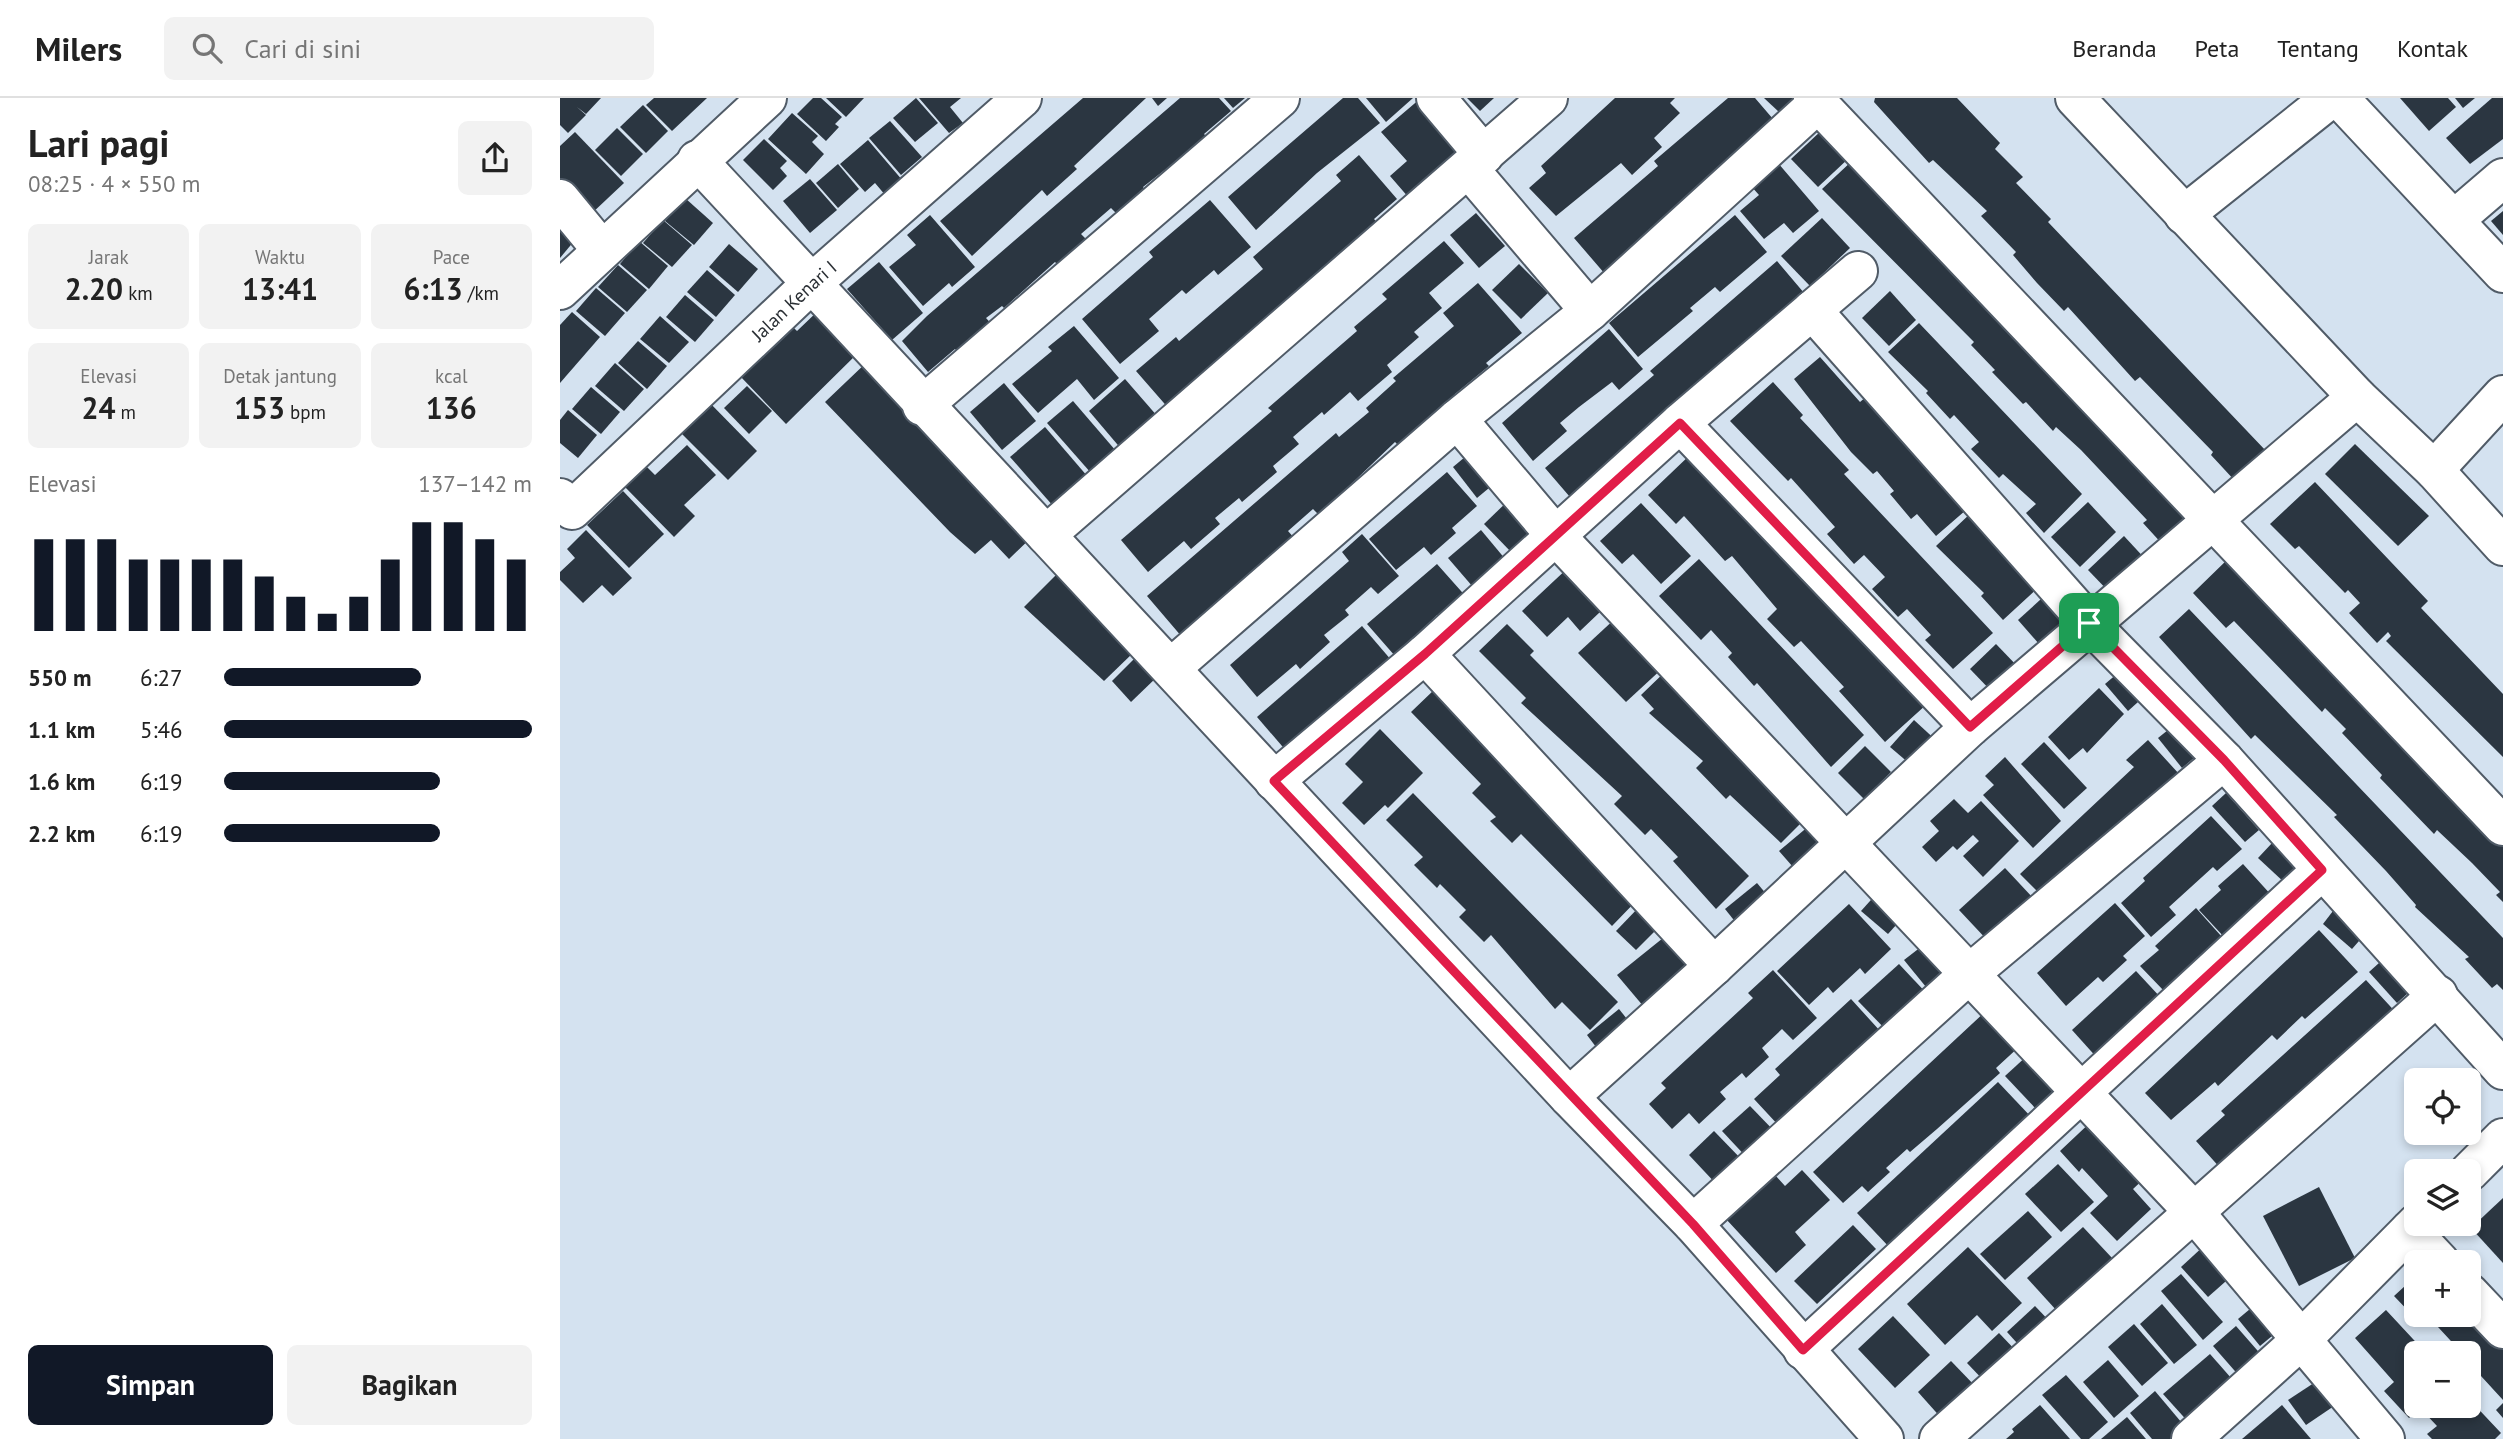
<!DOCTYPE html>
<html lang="id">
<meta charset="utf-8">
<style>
:root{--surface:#fff;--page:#f2f2f2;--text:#222;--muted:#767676;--line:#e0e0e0;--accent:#111827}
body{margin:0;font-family:"PT Sans",sans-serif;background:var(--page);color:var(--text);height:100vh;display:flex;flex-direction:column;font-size:26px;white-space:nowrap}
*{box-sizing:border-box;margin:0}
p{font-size:23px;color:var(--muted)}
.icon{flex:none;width:38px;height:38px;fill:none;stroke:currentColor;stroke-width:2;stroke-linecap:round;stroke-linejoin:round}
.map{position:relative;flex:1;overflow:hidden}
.drawer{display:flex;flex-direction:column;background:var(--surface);width:560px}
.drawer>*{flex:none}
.fabs{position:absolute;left:1844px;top:970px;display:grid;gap:14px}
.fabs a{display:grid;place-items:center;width:77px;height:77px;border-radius:10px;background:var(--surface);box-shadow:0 4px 10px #0003;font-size:35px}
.pin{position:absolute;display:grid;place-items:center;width:60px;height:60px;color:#fff;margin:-30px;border-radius:14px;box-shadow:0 4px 10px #0006}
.round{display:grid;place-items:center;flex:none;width:74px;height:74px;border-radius:10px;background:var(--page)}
.summary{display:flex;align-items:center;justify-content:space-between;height:119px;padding:0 28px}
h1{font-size:38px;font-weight:700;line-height:52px}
.figures{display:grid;grid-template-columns:repeat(3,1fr);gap:10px;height:119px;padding:7px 28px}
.figures div{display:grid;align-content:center;border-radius:10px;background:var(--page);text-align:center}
.figures b{font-size:30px;font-weight:700}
.figures small{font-size:19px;font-weight:400}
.figures p{font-size:19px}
.chart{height:196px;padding:14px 28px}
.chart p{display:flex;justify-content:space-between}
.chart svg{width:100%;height:126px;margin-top:7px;stroke:var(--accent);stroke-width:6}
.button{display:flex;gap:14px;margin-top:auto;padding:14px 28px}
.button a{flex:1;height:80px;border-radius:10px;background:var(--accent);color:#fff;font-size:28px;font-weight:700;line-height:80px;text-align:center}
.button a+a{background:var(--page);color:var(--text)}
ul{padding:0 28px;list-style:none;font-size:23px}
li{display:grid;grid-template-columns:112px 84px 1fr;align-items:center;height:52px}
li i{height:18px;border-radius:9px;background:var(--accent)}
header{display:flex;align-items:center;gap:42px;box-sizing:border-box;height:98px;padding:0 35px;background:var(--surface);border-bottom:2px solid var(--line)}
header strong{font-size:33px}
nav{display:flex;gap:38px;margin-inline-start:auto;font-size:24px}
.search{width:490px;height:63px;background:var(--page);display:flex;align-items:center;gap:18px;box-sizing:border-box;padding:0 24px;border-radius:10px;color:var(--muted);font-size:26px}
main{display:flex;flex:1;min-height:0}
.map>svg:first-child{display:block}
.building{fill:#2b3641}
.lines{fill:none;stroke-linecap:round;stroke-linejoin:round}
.minor-casing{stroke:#505b67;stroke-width:42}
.minor{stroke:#fff;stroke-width:38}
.route-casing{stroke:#fff;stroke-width:14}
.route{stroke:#e11d48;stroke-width:9}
.labels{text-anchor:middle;stroke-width:7;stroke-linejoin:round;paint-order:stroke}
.street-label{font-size:19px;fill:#2a2f34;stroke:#e2effd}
</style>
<header>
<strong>Milers</strong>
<div class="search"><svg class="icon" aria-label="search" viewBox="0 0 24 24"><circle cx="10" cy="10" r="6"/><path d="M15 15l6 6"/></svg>Cari di sini</div>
<nav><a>Beranda</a><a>Peta</a><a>Tentang</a><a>Kontak</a></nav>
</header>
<main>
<section class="drawer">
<div class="summary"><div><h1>Lari pagi</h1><p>08:25 · 4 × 550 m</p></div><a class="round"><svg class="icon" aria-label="share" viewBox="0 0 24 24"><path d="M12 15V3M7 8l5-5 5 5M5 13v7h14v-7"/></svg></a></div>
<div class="figures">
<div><p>Jarak</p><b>2.20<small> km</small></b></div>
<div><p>Waktu</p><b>13:41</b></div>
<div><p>Pace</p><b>6:13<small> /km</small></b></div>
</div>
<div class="figures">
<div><p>Elevasi</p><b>24<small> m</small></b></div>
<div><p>Detak jantung</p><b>153<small> bpm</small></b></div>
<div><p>kcal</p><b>136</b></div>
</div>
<div class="chart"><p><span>Elevasi</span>137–142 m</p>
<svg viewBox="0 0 160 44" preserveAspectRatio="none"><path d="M5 44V12M15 44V12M25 44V12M35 44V19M45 44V19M55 44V19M65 44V19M75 44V25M85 44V32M95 44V38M105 44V32M115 44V19M125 44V6M135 44V6M145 44V12M155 44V19"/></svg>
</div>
<ul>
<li><b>550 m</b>6:27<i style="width:64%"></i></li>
<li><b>1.1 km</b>5:46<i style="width:100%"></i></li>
<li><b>1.6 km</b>6:19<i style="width:70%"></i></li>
<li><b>2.2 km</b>6:19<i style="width:70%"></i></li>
</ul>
<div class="button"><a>Simpan</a><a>Bagikan</a></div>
</section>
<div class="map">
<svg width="1943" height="1341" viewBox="0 0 1943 1341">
<rect width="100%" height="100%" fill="#d4e2f0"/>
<!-- building -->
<g class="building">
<polygon points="0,0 41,0 26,16 17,9 26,17 8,35 0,27"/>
<polygon points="94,0 147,0 112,33 86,7"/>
<polygon points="253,0 261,0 282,19 275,26 279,29 266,43 237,16"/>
<polygon points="266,0 304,0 286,19"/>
<polygon points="356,0 378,25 355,44 333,20"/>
<polygon points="359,0 401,0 390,9 403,25 389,35"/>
<polygon points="523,0 586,0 514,68 517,71 487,98 482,92 412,158 380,123"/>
<polygon points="592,0 607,0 598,8"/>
<polygon points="620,0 659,0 671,13 644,36 647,39 583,89 585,92 557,116 551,110 521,136 528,143 499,168 495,164 444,210 442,208 426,220 436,231 403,259 395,251 368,274 342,243 367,218"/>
<polygon points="664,0 685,0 673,10"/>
<polygon points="783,0 798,0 820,25 757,75 696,132 668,99"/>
<polygon points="806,0 853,0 826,24"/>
<polygon points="861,0 917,55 856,108 830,78 847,63 821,34"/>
<polygon points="907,0 934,0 920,13"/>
<polygon points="1055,0 1115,0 1110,5 1120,15 1094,40 1102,49 1072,77 1061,65 996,118 969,90 986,75 981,68"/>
<polygon points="1168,0 1195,0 1219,28 1125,99 1045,176 1014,140 1098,68 1094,63"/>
<polygon points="1204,0 1238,0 1221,16"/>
<polygon points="1315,0 1397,0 1440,45 1435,51 1463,79 1456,85 1491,121 1488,124 1707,354 1676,384 1651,357 1653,354 1580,279 1575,283 1508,209 1504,213 1477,185 1453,157 1456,154 1421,118 1427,113 1373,62 1369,65 1314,4"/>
<polygon points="1840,0 1888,0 1896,9 1869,33"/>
<polygon points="1895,0 1915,0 1903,10"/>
<polygon points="1932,0 1943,0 1943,41 1910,66 1886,40"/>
<polygon points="83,7 108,33 86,55 60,29"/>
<polygon points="232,15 258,38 252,44 264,56 246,76 208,41"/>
<polygon points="330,23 362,59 341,77 309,40"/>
<polygon points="57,30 83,56 61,78 35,52"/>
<polygon points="1262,32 1289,60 1258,89 1231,61"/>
<polygon points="15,34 64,85 30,117 0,85 0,48"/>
<polygon points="204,41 227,63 220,70 227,78 213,92 183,62"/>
<polygon points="308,42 343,83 326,98 315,85 305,94 280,66"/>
<polygon points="799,57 837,101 814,121 820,128 610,312 576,273 616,239 619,243 703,171 693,159 781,83 776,77"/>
<polygon points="1293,62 1634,419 1604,448 1583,425 1587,422 1521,352 1496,329 1493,333 1466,304 1463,306 1432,274 1435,272 1411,247 1414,244 1262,91"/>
<polygon points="1218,65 1259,113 1233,135 1224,125 1204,141 1180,113 1199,97 1191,88"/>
<polygon points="278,66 299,91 278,110 256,85"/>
<polygon points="250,81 277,112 250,135 223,103"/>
<polygon points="125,100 153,125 134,147 105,123"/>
<polygon points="650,102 691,149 658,177 654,172 626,196 622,192 589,221 599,233 560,266 522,221 593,159 589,154"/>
<polygon points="1943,113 1943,137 1931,123"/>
<polygon points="916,115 945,148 919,170 890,137"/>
<polygon points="370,117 415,169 392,189 389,185 363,208 329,169 356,147 347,137"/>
<polygon points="1175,117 1207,154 1160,194 1155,189 1130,210 1133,213 1078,259 1049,225"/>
<polygon points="1262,120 1290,150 1250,188 1221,158"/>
<polygon points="103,122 132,147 112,169 83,145"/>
<polygon points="0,129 15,142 0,160"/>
<polygon points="79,143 108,168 89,191 60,166"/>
<polygon points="884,143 904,165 869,195 882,210 854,234 859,239 827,267 832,274 798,303 790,294 764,317 762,314 733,339 739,346 713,368 717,374 682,404 679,400 655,420 660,426 631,451 624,443 588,474 561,442 712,313 708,310 797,233 794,229 827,201 822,196"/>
<polygon points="169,146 198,171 178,194 149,169"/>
<polygon points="1217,163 1250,202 1016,406 985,370 1094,277 1090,273"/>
<polygon points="319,164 363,215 332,242 287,191"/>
<polygon points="959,166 988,195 961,221 932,192"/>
<polygon points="58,167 87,192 67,214 38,189"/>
<polygon points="147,172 175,197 156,219 127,194"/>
<polygon points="918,185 962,235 926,265 929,268 895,296 899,299 871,324 868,321 838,347 835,344 759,417 753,411 728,433 736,442 622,539 587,498 776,335 779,339 809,314 806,310 836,283 833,280 894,228 883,215"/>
<polygon points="36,190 65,215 45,238 16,213"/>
<polygon points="1330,193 1356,222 1329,248 1302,220"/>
<polygon points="125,197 154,222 135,244 106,219"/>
<polygon points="260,211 300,253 226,326 180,278 207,252 209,254 234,230 237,233"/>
<polygon points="12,214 40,239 0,285 0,227"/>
<polygon points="100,218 129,244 109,265 80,241"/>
<polygon points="1359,225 1522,396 1484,435 1466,415 1476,406 1443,376 1439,380 1411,351 1419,344 1394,317 1390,321 1366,295 1368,293 1328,254"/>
<polygon points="514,228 559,280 534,302 517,281 478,315 452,286 492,253 488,249"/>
<polygon points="1049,231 1083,271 1059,292 1052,284 1019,309 1000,325 1007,333 973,363 942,325"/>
<polygon points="78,243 107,268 87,291 58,265"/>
<polygon points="1260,259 1300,304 1307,298 1406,412 1376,438 1357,416 1351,421 1330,396 1334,393 1317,373 1313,376 1291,354 1234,281"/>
<polygon points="308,263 476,435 449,461 431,442 415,456 390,434 265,304"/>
<polygon points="55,265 84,291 64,313 35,288"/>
<polygon points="565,281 605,327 568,359 529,313"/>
<polygon points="1213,284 1243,317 1240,320 1289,372 1284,376 1433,535 1393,571 1365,542 1371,537 1347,511 1338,519 1312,491 1325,479 1304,457 1294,466 1267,436 1275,429 1231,380 1228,383 1170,323"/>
<polygon points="444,285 476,323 442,352 410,314"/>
<polygon points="187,288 212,313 189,336 164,310"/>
<polygon points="31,289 60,314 41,336 12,311"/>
<polygon points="145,300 197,353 168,382 115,329"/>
<polygon points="513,303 556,353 531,375 487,325"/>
<polygon points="8,312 37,337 18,360 0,345 0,322"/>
<polygon points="485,329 528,379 494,409 450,359"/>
<polygon points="1795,346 1869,418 1838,448 1765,376"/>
<polygon points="127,347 156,377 124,407 135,418 114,439 65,389 86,368 95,377"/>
<polygon points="911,354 935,385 917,400 893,369"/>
<polygon points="1132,355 1367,606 1325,644 1279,593 1284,589 1241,543 1234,549 1207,521 1217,511 1172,458 1165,463 1124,418 1116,426 1088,397"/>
<polygon points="887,374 917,408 892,430 896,435 871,457 864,449 836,472 809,441"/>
<polygon points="1755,384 1868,503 1861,510 1943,596 1943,659 1826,543 1831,538 1828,534 1817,545 1789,515 1800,505 1788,492 1785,495 1739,448 1735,451 1710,426"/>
<polygon points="63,393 104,436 69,470 27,427"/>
<polygon points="952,399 980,428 952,455 924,426"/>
<polygon points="1528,404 1556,434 1520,469 1491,439"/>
<polygon points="1081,405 1131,458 1101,486 1073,456 1062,466 1040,443"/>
<polygon points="1412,414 1481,487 1443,522 1421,498 1424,495 1376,448"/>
<polygon points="26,432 72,480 53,498 42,487 23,505 0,482 0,474 15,460 7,451"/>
<polygon points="921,432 951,468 919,496 888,460"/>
<polygon points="802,436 839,478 818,496 811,489 785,512 789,517 764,537 770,544 740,571 736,566 697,599 670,567 789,463 782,454"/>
<polygon points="1564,438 1589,465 1554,499 1528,472"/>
<polygon points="1671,458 1943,748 1943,804 1936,797 1940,794 1912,765 1877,732 1874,736 1820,680 1822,677 1782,635 1786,631 1765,610 1762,614 1674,523 1666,530 1633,495"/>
<polygon points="1139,461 1304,637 1271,669 1197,585 1194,588 1168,559 1172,555 1151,532 1141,542 1099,498"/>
<polygon points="877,466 909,502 883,524 877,517 835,558 807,526"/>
<polygon points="1011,467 1035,494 1027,501 1040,514 1020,533 1008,519 987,539 962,513"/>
<polygon points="498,475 574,554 544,583 464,509"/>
<polygon points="1481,501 1504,525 1480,547 1458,522"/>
<polygon points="1629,511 1943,840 1943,892 1937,886 1932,890 1905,861 1909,859 1855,809 1856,807 1826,773 1774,719 1777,717 1695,637 1691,641 1599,539"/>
<polygon points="1058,518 1105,568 1066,604 1018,555"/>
<polygon points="947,526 974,553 970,557 1189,778 1156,811 1113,763 1118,759 1091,731 1085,737 1054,706 1062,698 961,605 966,600 919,553"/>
<polygon points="802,528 832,563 728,655 697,619"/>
<polygon points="1436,546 1460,571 1434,596 1410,571"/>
<polygon points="578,557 598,578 571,604 552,583"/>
<polygon points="1110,569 1253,713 1221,745 1170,697 1166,701 1136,670 1143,663 1089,615 1094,611 1081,597"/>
<polygon points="1565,569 1587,596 1568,613 1545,586"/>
<polygon points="1539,590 1564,616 1527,655 1523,650 1509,662 1488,639"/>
<polygon points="875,591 1080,799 1052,828 961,736 952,745 930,723 936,719 912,695 921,686 851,614"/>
<polygon points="1354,622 1380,646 1357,672 1330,649"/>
<polygon points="1618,624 1641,654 1622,670 1598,640"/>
<polygon points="820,631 863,675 828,710 825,707 804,727 782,705 803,684 785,666"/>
<polygon points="1588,642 1620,677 1549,743 1543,737 1521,756 1482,798 1460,776 1574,669 1566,662"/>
<polygon points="1484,644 1527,690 1504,711 1461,666"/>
<polygon points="1305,648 1331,674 1304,701 1278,675"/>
<polygon points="1445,659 1501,723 1473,750 1423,697 1434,687 1425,678"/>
<polygon points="853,695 1058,904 1030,932 1002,904 995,911 931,837 924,844 899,819 906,812 880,786 877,790 854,767 863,759 826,722"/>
<polygon points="1666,695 1699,732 1685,744 1652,708"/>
<polygon points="1394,701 1408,715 1421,703 1459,743 1423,779 1403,758 1419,743 1413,737 1397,752 1393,748 1376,764 1362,749 1379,733 1370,723"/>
<polygon points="1651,718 1682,751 1657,773 1653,769 1609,809 1616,817 1591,839 1561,805 1585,783 1583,780"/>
<polygon points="1256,722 1276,746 1240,777 1219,753"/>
<polygon points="1713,744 1741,771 1726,786 1698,760"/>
<polygon points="1683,766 1713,799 1665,840 1639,812 1661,792 1658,788"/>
<polygon points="1445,770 1475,802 1429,844 1399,812"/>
<polygon points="1197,785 1213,804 1181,831 1165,811"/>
<polygon points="1319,793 1346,816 1328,836 1301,813"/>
<polygon points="1555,805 1585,838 1563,858 1567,862 1543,884 1538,879 1506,908 1477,875"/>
<polygon points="1289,806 1331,851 1305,876 1300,870 1273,895 1268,889 1249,907 1217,873"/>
<polygon points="1081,807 1101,827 1076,852 1056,833"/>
<polygon points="1776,809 1806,835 1792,851 1763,826"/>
<polygon points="1636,810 1662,839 1604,893 1580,868 1599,852 1595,848"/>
<polygon points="1759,832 1798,874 1745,921 1742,918 1717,942 1712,937 1658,988 1655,984 1611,1022 1585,995"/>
<polygon points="1108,836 1135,866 1084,909 1057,877"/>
<polygon points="1366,845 1388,871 1366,889 1344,862"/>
<polygon points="1829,856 1857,887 1837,905 1809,874"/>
<polygon points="1339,866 1370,899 1329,935 1298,903"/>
<polygon points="1213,872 1257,920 1233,942 1222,931 1202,950 1209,959 1186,980 1182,975 1160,994 1166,1001 1139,1026 1129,1015 1112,1031 1089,1006 1106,990 1101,985 1193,900 1188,895"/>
<polygon points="1576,873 1602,901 1539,962 1512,932"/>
<polygon points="1806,882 1841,920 1662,1072 1636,1043 1665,1017 1661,1013"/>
<polygon points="1291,901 1321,934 1221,1030 1194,1001 1220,977 1215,971"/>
<polygon points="1059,911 1075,931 1042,957 1027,937"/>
<polygon points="1427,912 1461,947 1436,970 1440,975 1377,1031 1350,1054 1347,1051 1326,1070 1330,1074 1308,1094 1302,1088 1283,1105 1253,1074"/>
<polygon points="1469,956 1500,989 1476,1011 1445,978"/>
<polygon points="1438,984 1473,1021 1331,1151 1297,1115"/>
<polygon points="1190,1008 1218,1037 1190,1063 1162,1033"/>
<polygon points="1535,1020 1588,1077 1573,1091 1591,1111 1557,1143 1530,1115 1548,1098 1522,1070 1519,1074 1500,1053"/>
<polygon points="1154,1033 1185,1065 1159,1089 1129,1057"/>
<polygon points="1498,1066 1534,1104 1501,1134 1465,1096"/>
<polygon points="1242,1072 1270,1102 1235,1134 1246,1147 1216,1175 1166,1121 1215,1077 1225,1088"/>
<polygon points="1759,1089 1795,1160 1739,1188 1703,1118"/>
<polygon points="1943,1100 1943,1165 1911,1130"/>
<polygon points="1468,1113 1492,1139 1445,1182 1420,1156"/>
<polygon points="1293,1127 1316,1151 1257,1206 1234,1183"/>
<polygon points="1523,1129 1553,1161 1497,1213 1467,1180"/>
<polygon points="1646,1146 1674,1176 1648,1199 1621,1169"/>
<polygon points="1408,1149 1462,1205 1432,1233 1417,1217 1385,1247 1347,1206"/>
<polygon points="1621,1176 1663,1224 1643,1242 1601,1193"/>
<polygon points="1857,1177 1857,1216 1862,1216 1857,1222 1834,1198"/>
<polygon points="1602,1206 1637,1247 1614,1266 1580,1226"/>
<polygon points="1696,1206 1718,1233 1700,1248 1678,1221"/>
<polygon points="1475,1208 1495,1229 1467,1256 1447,1234"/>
<polygon points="1826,1212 1866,1255 1857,1255 1857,1307 1909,1307 1909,1301 1941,1335 1935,1341 1872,1341 1867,1336 1877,1328 1860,1310 1849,1320 1824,1293 1834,1284 1795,1240"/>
<polygon points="1866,1216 1909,1216 1943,1245 1943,1302 1921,1278 1917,1282 1909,1274 1909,1255 1902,1255"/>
<polygon points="1333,1218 1370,1257 1335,1290 1298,1251"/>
<polygon points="1574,1226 1608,1265 1582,1288 1548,1249"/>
<polygon points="1676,1228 1704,1260 1681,1280 1653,1248"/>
<polygon points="1439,1235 1459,1256 1427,1286 1407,1265"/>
<polygon points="1650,1256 1679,1289 1631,1327 1603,1296"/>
<polygon points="1548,1262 1579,1298 1554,1320 1523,1284"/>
<polygon points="1391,1263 1417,1290 1383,1322 1358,1294"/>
<polygon points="1506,1277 1548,1324 1529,1341 1521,1341 1482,1297"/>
<polygon points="1763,1279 1780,1304 1746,1327 1728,1302"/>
<polygon points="1595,1293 1627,1331 1616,1341 1592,1341 1570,1315"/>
<polygon points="1943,1305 1943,1320 1936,1312"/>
<polygon points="1480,1307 1510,1341 1446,1341 1454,1334 1452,1331"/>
<polygon points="1722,1307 1751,1341 1682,1341"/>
<polygon points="1567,1319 1586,1341 1541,1341"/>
</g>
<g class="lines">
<defs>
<g id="minor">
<polyline points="876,0 924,57"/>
<polyline points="1253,0 1943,728"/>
<polyline points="1515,0 1797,299 1874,372 1943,448"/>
<polyline points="1779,0 1943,175"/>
<polyline points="137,62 1009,999 1133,1126 1324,1341"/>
<polyline points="909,71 1030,213"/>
<polyline points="0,101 42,152"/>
<polyline points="1624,117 1771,0"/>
<polyline points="1894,122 1943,80"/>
<polyline points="0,192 207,0"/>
<polyline points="1252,212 1529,525 1664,662 1943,972"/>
<polyline points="362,308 720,0"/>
<polyline points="897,321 995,437 1634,1114 1825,1341"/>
<polyline points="1120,325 1410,629"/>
<polyline points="1874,372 1943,297"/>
<path id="s1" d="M0,400l12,12 240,-227 210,-185"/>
<polyline points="486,437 988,0"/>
<polyline points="865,556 1154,868"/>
<polyline points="611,570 897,321 1030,213 1258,5"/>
<polyline points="714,683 865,556 1120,325 1298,173"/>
<polyline points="1009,999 1154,868 1410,629 1797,299"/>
<polyline points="1909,1074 1943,1040"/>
<polyline points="1133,1126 1408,877 1664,662"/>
<polyline points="1850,1132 1880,1164"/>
<polyline points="1909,1195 1943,1231"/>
<polyline points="1243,1252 1762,772"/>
<polyline points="1379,1341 1878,897"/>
<polyline points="1631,1341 1741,1242 1857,1125"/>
</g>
</defs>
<!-- minor casing -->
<use href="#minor" class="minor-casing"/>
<!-- minor -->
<use href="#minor" class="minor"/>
</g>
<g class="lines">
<defs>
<polygon id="route" points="1120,325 1410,629 1529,525 1664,662 1762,772 1243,1252 1133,1126 714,683 865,556"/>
</defs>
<!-- route casing -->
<use href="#route" class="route-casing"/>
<!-- route -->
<use href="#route" class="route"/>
</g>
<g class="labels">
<!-- street labels -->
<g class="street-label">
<text dy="7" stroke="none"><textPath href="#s1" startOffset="322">Jalan Kenari I</textPath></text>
</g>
</g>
</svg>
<div class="fabs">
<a><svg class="icon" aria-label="locate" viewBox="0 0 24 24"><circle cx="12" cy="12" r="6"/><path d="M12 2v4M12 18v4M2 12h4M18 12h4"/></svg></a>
<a><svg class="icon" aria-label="layers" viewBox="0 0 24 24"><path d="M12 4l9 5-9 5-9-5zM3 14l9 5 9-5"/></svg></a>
<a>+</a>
<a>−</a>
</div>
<div class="pin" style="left:1529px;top:525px;background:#1e9e55"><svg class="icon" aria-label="arrive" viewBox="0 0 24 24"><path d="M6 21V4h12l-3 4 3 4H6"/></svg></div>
</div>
</main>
